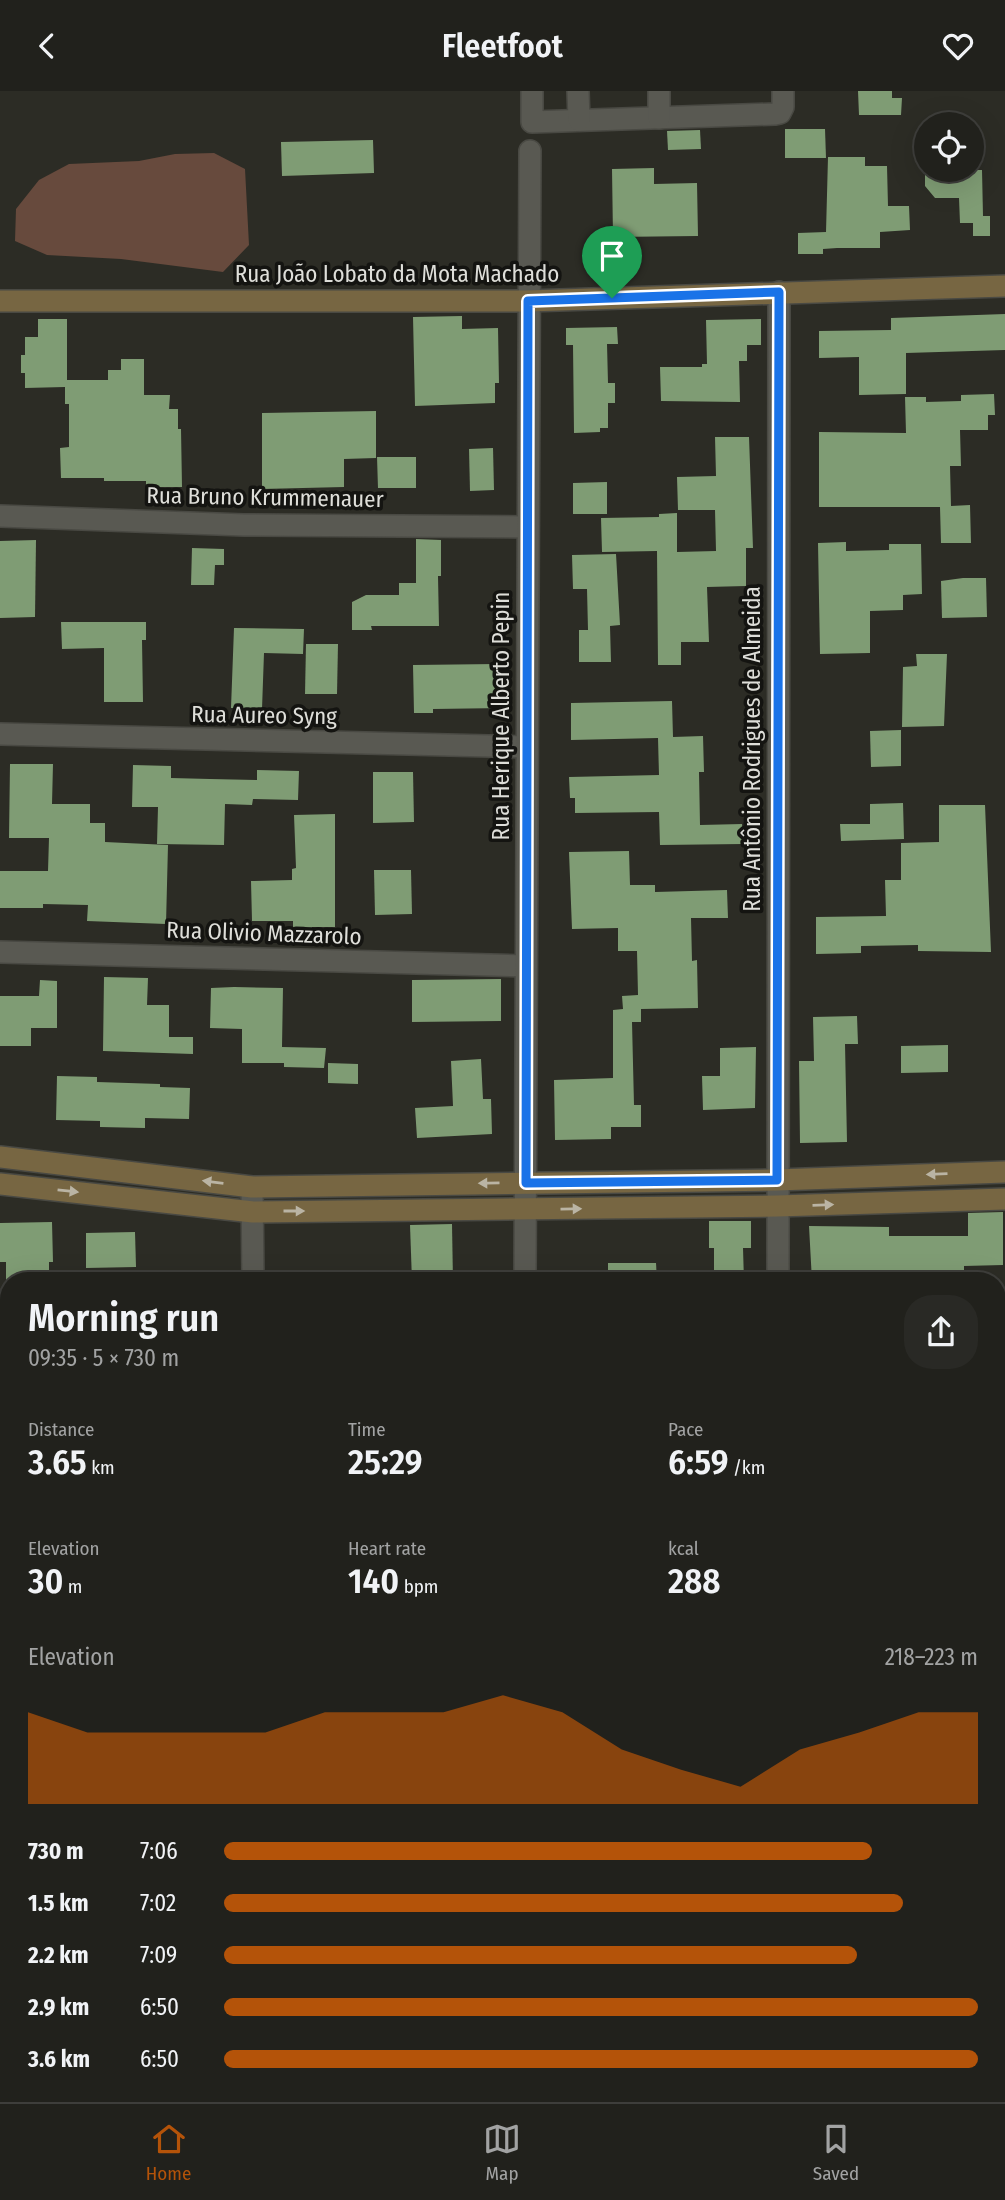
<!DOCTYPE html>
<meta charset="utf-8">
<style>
:root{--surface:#21211c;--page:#292925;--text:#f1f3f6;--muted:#a2a3a3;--line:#3e3e3b;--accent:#b45309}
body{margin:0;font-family:"Fira Sans Condensed",sans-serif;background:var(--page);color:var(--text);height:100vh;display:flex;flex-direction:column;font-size:26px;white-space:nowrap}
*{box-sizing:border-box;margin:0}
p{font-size:23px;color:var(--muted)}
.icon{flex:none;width:38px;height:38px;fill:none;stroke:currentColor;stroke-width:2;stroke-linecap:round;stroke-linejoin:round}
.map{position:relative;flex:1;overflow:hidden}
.side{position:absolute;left:0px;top:1181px;width:1006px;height:831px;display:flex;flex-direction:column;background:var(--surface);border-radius:28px 28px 0 0;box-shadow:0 7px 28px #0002,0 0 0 2px var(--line)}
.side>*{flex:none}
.tools{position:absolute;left:914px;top:21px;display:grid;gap:14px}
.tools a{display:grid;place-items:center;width:70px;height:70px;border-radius:50%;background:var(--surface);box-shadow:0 7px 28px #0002,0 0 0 2px var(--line);font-size:35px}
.pin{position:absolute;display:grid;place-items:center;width:60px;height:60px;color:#fff;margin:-72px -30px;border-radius:50% 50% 50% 0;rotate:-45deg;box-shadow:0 0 7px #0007}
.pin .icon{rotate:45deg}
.round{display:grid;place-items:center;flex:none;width:74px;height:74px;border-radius:28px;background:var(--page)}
.head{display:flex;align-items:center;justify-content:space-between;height:119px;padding:0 28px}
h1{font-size:38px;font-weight:600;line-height:52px}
.stats{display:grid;grid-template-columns:repeat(3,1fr);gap:10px;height:119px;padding:7px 28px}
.stats div{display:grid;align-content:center}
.stats b{font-size:35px;font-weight:600}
.stats small{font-size:19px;font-weight:400}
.stats p{font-size:19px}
.chart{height:196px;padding:14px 28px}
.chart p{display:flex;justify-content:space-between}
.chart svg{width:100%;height:126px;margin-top:7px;fill:var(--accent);opacity:.7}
ul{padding:0 28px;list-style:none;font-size:23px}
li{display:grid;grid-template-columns:112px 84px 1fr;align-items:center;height:52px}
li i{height:18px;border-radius:9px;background:var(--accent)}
header{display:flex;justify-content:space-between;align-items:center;height:91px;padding:0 28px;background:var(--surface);font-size:32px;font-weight:600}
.tabs{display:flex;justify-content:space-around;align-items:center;height:98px;border-top:2px solid var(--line);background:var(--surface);font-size:19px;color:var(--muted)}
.tabs a{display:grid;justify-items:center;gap:4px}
.tabs .active{color:var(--accent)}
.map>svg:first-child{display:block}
.green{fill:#674a3d}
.building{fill:#7f9c74}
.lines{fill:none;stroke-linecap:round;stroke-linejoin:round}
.street-casing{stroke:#494943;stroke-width:24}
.secondary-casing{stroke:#494943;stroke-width:24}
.street{stroke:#595952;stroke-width:21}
.secondary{stroke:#776642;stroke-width:21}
.oneway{fill:#bab4a4}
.route-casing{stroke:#fff;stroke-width:14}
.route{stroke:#1a73e8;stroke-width:9}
.labels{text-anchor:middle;stroke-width:7;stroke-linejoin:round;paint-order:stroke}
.street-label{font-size:23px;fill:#deded9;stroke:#141411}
</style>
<header><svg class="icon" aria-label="back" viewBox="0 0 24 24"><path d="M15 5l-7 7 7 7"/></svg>Fleetfoot<svg class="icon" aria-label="heart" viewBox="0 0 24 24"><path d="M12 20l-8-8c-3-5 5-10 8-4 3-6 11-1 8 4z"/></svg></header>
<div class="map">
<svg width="1005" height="2011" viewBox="0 0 1005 2011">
<rect width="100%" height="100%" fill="#2c2c25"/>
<!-- green -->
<polygon class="green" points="214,62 245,78 249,154 223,181 121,168 47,164 15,150 16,118 39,89 69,73 139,70 175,63"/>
<!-- building -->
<g class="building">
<polygon points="858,0 892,0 892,7 902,7 901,24 859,24"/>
<polygon points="785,38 825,38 826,67 785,67"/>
<polygon points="700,39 701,58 668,59 667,40"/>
<polygon points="373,49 374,82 282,85 281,51"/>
<polygon points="828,66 865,66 865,75 887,75 888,115 909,115 910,139 880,141 880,157 837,157 823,158 823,163 798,163 798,142 826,141"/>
<polygon points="654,77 654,93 697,92 698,145 613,146 612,78"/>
<polygon points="925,79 982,79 983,125 990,125 990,145 973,145 973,132 960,132 959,107 935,107 925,95"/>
<polygon points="1005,223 1005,259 906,262 906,303 859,304 859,266 819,267 819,240 891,239 891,227"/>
<polygon points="462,225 462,238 498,237 499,292 495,292 495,312 415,315 413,226"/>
<polygon points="38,228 67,228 67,289 108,289 108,279 121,279 121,268 144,268 144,304 170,304 169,318 178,318 178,338 181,338 182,396 146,396 146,390 104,390 104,387 61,387 60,357 69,356 69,313 65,313 65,296 25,297 25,282 21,282 21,264 25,264 25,246 38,246"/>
<polygon points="761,228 761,254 747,254 747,270 739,270 740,311 661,310 660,276 702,276 702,273 707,273 706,229"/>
<polygon points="617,236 618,253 607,253 608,292 615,292 615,312 608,312 608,337 600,337 600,341 574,342 573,254 566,254 566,237"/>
<polygon points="994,303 995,324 988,324 988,339 960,339 961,375 950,375 951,415 970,414 971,452 941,452 940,416 819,416 819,341 906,342 905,306 926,306 926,311 961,310 961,304"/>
<polygon points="376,320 376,367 344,368 344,396 262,398 262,322"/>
<polygon points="715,346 749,346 753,457 746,457 746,495 707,496 709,551 681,551 681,574 658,574 657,460 602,461 601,427 659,426 659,423 677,422 677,461 716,460 715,419 678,419 677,386 716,385"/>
<polygon points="493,357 494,399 470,400 469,358"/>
<polygon points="377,366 416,366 416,397 378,397"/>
<polygon points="607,391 607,423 573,423 573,392"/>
<polygon points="416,448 441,449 441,485 438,485 439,535 371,535 372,539 352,539 352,511 366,504 399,504 399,492 416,492"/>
<polygon points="36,449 35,526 0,527 0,450"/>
<polygon points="846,451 846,460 889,459 889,453 921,453 922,503 903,504 903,519 870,520 870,562 820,563 818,452"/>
<polygon points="192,457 224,458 224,474 215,474 214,494 191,494"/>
<polygon points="616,463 620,534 610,535 611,571 579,571 579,539 588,539 587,498 573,498 572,464"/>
<polygon points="963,487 986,487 987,526 942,527 941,490"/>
<polygon points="61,531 146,531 146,549 142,549 143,611 104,611 104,557 62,558"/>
<polygon points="234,537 304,538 303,563 264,562 262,618 231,617"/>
<polygon points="306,553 338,553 337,603 305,603"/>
<polygon points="916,563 947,563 944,635 902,636 903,576 917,575"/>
<polygon points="496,573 496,581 504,581 504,617 433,618 433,622 414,622 413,574"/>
<polygon points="672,610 673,646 703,645 704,681 699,681 700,734 742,733 743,753 660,754 659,721 575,722 575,707 570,707 569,686 659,684 658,647 571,649 571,612"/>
<polygon points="901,639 901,675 871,676 870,640"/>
<polygon points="10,673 53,673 52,713 90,713 90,732 105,732 105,751 168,754 166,833 87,830 88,814 43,813 43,817 0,817 0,780 48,780 49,747 9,747"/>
<polygon points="133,674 171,675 171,687 210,688 257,689 257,679 299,680 298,709 253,708 252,714 225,713 224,754 157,753 158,716 132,716"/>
<polygon points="373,681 413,681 414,731 373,732"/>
<polygon points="903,712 904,748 841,750 840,733 870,733 870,713"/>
<polygon points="939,714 985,714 991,861 918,860 918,854 861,855 861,862 816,863 816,826 886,825 885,789 901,789 901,752 939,751"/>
<polygon points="335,723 335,836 312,836 312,842 293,842 293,830 252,830 251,790 292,789 292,778 296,777 294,724"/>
<polygon points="629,760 630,794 655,794 655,801 727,799 728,827 691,827 692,870 697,869 698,917 641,918 641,931 632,931 634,1014 641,1014 641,1036 611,1036 611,1048 555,1049 554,989 613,987 613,919 623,918 622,905 638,904 637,860 618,860 618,837 572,838 569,761"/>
<polygon points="374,779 411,779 412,823 375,824"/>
<polygon points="104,886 148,887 147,914 169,914 169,946 193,946 193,963 103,960"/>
<polygon points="501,888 501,930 412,931 412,889"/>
<polygon points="40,889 57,890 57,937 31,937 31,955 0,955 0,905 39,905"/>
<polygon points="234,896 283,897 282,956 326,957 324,977 284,976 284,972 242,972 242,938 210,937 211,897"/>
<polygon points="857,925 858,953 845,953 847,1051 800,1052 799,970 814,970 813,926"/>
<polygon points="948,954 948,981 901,982 901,955"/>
<polygon points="756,956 755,1017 703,1019 702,985 720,985 720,957"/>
<polygon points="481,968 483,1008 491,1008 492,1043 417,1047 415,1017 453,1015 451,970"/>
<polygon points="328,972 358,973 358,993 328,992"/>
<polygon points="57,985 97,986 97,991 160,993 160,996 190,997 189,1028 145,1027 145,1037 100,1036 100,1030 56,1029"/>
<polygon points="1003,1121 1003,1174 964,1175 964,1184 889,1184 889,1188 812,1190 809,1135 889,1136 889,1145 968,1145 968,1122"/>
<polygon points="709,1130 751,1130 751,1157 743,1157 744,1190 714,1190 714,1157 709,1157"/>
<polygon points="52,1131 53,1171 49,1171 49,1190 6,1190 6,1171 0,1171 0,1132"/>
<polygon points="452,1133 453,1190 412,1190 410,1134"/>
<polygon points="135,1141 136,1176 86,1177 86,1142"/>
<polygon points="608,1172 656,1172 657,1190 608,1190"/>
</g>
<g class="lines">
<defs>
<g id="street">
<polyline points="532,0 532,31 775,23 780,22 783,16 783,0"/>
<polyline points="578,0 579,29"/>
<polyline points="659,27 659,0"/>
<polyline points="0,425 244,434 528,436"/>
<polyline points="0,643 527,656"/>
<polyline points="0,861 526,875"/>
<polyline points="252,1096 253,1190"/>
<polyline points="525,1190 530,60"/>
<polyline points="778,1190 779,201"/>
<polyline points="7,1318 8,2011"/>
<polyline points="998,1430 1005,1430"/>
<polyline points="998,1640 1005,1640"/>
<polyline points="998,1833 1005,1833"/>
<polyline points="517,2011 517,2004"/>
</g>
<g id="secondary">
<polyline points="0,210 528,210 1005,195"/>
<polyline points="0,1066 252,1096 777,1089 1005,1081"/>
<polyline points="0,1093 253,1121 777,1115 1005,1108"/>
</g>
</defs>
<!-- street casing -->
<use href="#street" class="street-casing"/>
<!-- secondary casing -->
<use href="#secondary" class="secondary-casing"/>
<!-- street -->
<use href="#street" class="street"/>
<!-- secondary -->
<use href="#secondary" class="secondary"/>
</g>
<!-- one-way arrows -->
<defs><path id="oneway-solid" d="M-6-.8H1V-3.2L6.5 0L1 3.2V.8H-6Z" transform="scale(1.75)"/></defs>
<g class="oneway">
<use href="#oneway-solid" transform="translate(937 1083) rotate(178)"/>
<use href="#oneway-solid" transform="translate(213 1091) rotate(-173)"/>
<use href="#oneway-solid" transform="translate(489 1092) rotate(179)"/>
<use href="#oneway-solid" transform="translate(68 1100) rotate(6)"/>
<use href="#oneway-solid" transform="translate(823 1114) rotate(-2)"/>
<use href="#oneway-solid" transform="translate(571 1118) rotate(-1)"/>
<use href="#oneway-solid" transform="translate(294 1120)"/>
</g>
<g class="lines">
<defs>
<polygon id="route" points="779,201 777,1089 526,1092 528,210"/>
</defs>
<!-- route casing -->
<use href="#route" class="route-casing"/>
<!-- route -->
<use href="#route" class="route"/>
</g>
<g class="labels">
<!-- street labels -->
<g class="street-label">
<text x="397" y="191">Rua João Lobato da Mota Machado</text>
<text transform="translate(265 406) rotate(1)" y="8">Rua Bruno Krummenauer</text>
<text transform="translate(264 624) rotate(1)" y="8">Rua Aureo Syng</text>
<text transform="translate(501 625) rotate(-90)" y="8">Rua Herique Alberto Pepin</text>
<text transform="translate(752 658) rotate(-90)" y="8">Rua Antônio Rodrigues de Almeida</text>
<text transform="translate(264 842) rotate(2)" y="8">Rua Olivio Mazzarolo</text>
</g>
</g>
</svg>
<div class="tools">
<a><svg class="icon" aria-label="locate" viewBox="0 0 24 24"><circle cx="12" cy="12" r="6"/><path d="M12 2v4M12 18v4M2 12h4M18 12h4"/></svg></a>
</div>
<div class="pin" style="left:612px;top:207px;background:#1e9e55"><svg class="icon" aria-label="arrive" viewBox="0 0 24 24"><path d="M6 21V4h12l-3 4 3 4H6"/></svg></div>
<section class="side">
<div class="head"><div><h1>Morning run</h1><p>09:35 · 5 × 730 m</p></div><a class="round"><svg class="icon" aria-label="share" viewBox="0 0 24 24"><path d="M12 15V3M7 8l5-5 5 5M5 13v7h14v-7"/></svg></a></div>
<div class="stats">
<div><p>Distance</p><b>3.65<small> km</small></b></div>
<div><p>Time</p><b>25:29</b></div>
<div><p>Pace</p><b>6:59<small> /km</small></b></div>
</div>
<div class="stats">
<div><p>Elevation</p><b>30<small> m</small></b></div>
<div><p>Heart rate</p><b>140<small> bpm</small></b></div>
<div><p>kcal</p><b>288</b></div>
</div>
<div class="chart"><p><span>Elevation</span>218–223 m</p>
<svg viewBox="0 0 160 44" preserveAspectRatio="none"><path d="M0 44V12L10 19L20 19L30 19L40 19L50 12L60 12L70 12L80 6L90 12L100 25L110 32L120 38L130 25L140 19L150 12L160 12V44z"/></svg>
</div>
<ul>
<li><b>730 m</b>7:06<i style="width:86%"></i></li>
<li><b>1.5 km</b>7:02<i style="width:90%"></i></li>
<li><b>2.2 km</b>7:09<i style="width:84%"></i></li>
<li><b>2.9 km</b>6:50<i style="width:100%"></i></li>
<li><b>3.6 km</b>6:50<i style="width:100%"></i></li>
</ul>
</section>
</div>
<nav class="tabs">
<a class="active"><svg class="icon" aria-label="home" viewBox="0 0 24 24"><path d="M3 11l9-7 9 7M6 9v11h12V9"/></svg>Home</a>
<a><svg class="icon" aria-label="map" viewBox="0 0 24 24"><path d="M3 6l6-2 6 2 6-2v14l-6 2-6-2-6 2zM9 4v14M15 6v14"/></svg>Map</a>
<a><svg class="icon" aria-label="saved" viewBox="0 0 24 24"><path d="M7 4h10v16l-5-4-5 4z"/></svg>Saved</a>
</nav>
